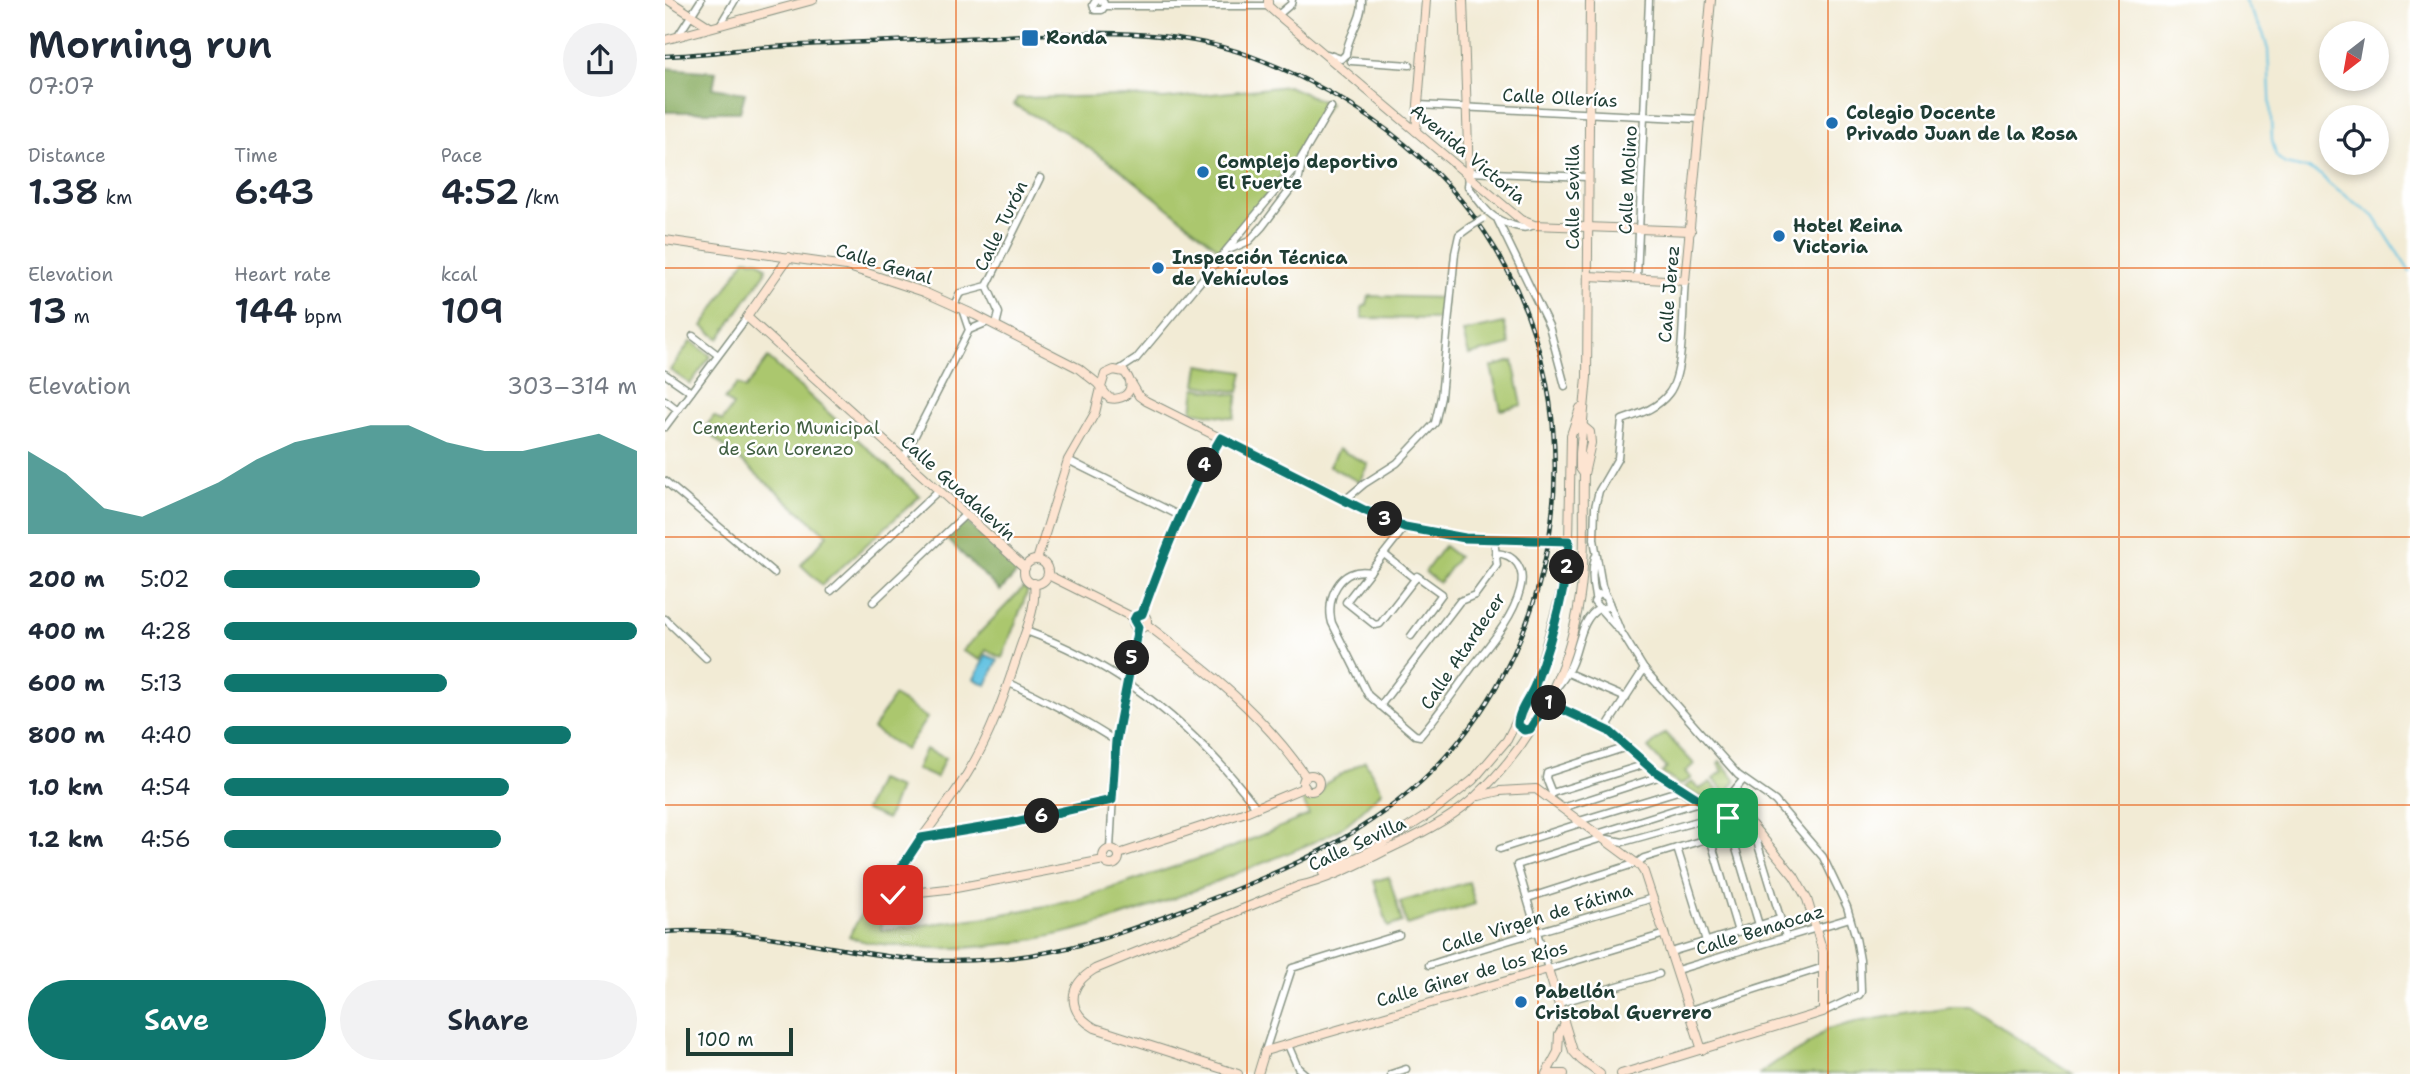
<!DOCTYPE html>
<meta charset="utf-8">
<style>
:root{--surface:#fff;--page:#f2f2f3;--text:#1f2937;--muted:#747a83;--accent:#0f766e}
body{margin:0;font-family:"Shantell Sans",sans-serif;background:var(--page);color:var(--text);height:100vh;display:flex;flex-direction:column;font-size:26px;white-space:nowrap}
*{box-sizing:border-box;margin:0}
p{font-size:23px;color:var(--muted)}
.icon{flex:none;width:38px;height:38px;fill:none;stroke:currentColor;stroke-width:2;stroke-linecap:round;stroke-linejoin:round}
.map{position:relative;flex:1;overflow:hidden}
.side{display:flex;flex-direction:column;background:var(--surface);width:665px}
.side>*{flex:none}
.needle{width:46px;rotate:211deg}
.tools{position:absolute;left:1654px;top:21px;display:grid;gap:14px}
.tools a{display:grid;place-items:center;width:70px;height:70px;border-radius:50%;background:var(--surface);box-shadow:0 4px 10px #0003;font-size:35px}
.scale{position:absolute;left:21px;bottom:18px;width:107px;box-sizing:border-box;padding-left:7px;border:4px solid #1f3d34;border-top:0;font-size:19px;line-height:24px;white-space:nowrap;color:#1f3d34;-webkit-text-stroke:5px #fff;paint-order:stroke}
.pin{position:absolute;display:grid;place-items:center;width:60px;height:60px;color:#fff;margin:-30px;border-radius:14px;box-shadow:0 4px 10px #0006}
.km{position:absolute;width:35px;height:35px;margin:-18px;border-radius:50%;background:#222;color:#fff;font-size:19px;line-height:35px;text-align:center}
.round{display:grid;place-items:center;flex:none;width:74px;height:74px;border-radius:37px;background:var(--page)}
.head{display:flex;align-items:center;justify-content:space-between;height:119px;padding:0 28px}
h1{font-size:38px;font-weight:600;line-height:52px}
.metrics{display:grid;grid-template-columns:repeat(3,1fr);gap:10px;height:119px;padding:7px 28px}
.metrics div{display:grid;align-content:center}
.metrics b{font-size:35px;font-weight:600}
.metrics small{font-size:19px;font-weight:400}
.metrics p{font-size:19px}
.chart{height:196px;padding:14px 28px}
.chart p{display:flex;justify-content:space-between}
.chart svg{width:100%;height:126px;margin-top:7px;fill:var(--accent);opacity:.7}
.button{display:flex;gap:14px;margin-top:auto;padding:14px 28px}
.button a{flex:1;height:80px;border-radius:42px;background:var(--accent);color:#fff;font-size:28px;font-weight:600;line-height:80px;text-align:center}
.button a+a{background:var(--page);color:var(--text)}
ul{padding:0 28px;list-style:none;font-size:23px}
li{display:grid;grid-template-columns:112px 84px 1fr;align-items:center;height:52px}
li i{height:18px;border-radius:9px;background:var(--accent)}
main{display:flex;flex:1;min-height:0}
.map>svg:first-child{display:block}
.green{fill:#abc76e;stroke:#658251;stroke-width:2}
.forest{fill:#88ac61;stroke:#54744a;stroke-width:2}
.water{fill:#63c2e2;stroke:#41808b;stroke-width:2}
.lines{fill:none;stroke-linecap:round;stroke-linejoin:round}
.stream{stroke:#63c2e2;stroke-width:2}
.street-casing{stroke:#889484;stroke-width:9}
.secondary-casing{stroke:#889484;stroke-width:10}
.street{stroke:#fff;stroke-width:6}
.secondary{stroke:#fde4d1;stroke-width:8}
.rail-casing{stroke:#1f3d34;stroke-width:4.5}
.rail{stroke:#fff;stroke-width:2;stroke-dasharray:5;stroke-linecap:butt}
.street-bridge-casing{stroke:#889484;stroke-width:9;stroke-linecap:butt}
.secondary-bridge-casing{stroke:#889484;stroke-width:10;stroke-linecap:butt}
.street-bridge{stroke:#fff;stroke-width:6}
.secondary-bridge{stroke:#fde4d1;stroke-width:8}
.route-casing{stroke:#fff;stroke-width:14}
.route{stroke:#0f766e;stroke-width:9}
.grid{fill:none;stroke:#e8590c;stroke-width:2;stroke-opacity:0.55}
.poi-dot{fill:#1f6fb2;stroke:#fff;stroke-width:2.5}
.labels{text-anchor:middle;stroke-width:5;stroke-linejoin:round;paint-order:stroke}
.poi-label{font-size:18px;font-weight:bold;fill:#1f3d34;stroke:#fff;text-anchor:start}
.street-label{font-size:18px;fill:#1f3d34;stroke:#fff}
.park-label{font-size:18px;fill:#426042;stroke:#fff}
</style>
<main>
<section class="side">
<div class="head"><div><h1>Morning run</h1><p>07:07</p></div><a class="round"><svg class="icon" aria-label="share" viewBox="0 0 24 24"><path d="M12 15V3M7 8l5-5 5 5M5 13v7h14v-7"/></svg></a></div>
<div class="metrics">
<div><p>Distance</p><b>1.38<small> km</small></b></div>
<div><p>Time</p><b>6:43</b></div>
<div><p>Pace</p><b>4:52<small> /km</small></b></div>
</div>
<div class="metrics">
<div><p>Elevation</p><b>13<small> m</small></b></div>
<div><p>Heart rate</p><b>144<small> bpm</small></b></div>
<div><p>kcal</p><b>109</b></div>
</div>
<div class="chart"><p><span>Elevation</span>303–314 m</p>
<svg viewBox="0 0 160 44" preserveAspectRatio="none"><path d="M0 44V15L10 23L20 35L30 38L40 32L50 26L60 18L70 12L80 9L90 6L100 6L110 12L120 15L130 15L140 12L150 9L160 15V44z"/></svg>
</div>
<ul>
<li><b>200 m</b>5:02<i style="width:62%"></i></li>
<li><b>400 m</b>4:28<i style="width:100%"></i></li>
<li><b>600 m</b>5:13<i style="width:54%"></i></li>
<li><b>800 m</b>4:40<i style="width:84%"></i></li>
<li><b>1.0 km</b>4:54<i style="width:69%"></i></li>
<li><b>1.2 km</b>4:56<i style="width:67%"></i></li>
</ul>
<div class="button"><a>Save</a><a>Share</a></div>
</section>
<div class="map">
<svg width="1745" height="1074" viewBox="0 0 1745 1074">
<rect width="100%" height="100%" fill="#fff"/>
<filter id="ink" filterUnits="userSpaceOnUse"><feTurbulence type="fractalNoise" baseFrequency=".0143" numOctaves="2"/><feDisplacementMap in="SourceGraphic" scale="14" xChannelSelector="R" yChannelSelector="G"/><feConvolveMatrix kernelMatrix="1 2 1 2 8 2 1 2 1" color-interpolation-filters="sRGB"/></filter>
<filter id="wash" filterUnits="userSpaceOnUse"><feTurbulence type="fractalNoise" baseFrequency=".00686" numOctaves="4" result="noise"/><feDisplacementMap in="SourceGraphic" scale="28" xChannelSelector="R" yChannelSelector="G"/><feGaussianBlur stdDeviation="1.57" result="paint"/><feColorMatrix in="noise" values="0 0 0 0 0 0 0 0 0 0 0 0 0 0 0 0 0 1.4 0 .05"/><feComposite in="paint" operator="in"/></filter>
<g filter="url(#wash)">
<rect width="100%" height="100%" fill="#f2ebd5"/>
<!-- green -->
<g class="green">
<polygon points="623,86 664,104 608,187 557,251 452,167 400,132 349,105 352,98 460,96 499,99"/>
<polygon points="80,259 95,261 101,267 100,273 54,339 38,326"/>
<polygon points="704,296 780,298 778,319 697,318 697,307 702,305"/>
<polygon points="839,323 845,345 804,355 798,332"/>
<polygon points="26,341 46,356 25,384 5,370"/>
<polygon points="103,358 255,496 157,585 136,565 162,535 39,429 49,416 57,421 68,406 60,399 72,384 80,389"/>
<polygon points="848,361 857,405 836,410 826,367"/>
<polygon points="534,365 578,372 574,392 531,385"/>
<polygon points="530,388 573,395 569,418 527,411"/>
<polygon points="673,449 703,464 694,482 664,466"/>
<polygon points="779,546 793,557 774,583 760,572"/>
<polygon points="358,588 363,590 337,658 321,650 315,660 297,651"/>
<polygon points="229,696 262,718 240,750 208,729"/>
<polygon points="1000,733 1029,764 1020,772 1026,778 1015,785 997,773 1002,768 983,748"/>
<polygon points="260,749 280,758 271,778 251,769"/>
<path d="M700,761l17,30c-14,13 -27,29 -44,39 -32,18 -69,30 -103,44 -110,46 -223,86 -345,71 -15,-2 -28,-2 -41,-9l21,-37 4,7 10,4 -3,20 9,-1 98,-12 89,-17 156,-53 76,-32 -8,-20c11,2 21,3 24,-11z"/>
<polygon points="1055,761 1071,780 1061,793 1048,779 1058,771 1053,764"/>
<polygon points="213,780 234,788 222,819 200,810"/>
<polygon points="1027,782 1035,789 1045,782 1059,797 1052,804 1048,804 1019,787"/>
<polygon points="724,877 737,922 723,927 709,881"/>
<polygon points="804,882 810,904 742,925 735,902"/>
<polygon points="1284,1007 1305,1007 1408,1074 1094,1074 1114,1060 1139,1048 1162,1029 1191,1022"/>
</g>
<!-- forest -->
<g class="forest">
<polygon points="0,68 51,72 48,88 80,93 75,112 0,112"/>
<polygon points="300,520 353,572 335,591 281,538"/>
</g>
<!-- water -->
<polygon class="water" points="321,655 333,660 321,685 309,679"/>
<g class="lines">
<!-- stream -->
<polyline class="stream" points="1579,0 1598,33 1603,50 1607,140 1611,156 1620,164 1643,169 1656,175 1665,185 1709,216 1745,272"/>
</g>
</g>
<g filter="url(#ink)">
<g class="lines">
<defs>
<g id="street">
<polyline points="440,6 437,10 430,10 428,5 431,0 438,1 440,6 603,6"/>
<polyline points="613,15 626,4 627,0"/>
<polyline points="55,25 70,0"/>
<polyline points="13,36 36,0"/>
<polyline points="662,54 676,59 681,54"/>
<path d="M681,54c2,-19 17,-35 16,-54"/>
<polyline points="686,61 745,65"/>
<polyline points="753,105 1036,119"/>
<polyline points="804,172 922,177"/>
<path d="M804,177l-1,9c14,19 20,32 44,39 9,3 14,4 22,0"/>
<polyline points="833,221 884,326 900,386"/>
<polyline points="566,249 584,241 597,227 634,178 638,156"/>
<polyline points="972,278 984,0"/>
<path d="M1020,281c-3,28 0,91 -16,112 -12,16 -30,21 -47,27l-4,38 -19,33 -4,16 -1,32 8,47 18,44 24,39 78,88 16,18 37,26 48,56 24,50 9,31 4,22 1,32 -2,3 -36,17"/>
<polyline points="322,286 334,313 331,325"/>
<polyline points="289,305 295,293 322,286 375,178"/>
<polyline points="297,309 304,330"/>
<polyline points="28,336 53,355"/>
<polyline points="454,370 471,359 632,165 666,107"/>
<polyline points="0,374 26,392"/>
<polyline points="0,400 13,410"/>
<polyline points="0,427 82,317"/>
<polyline points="238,459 304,330 323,322"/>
<polyline points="403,460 515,516"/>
<polyline points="0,481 109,573"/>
<polyline points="680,500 699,484 732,463 770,423 776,397 790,253 794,235 805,227"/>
<polyline points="740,527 681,602 710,625 715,624 750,579"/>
<polyline points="719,554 750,579 752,576 777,594 746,636"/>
<path d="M930,557c-4,14 -3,26 0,40"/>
<path d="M705,572c-30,-6 -45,26 -38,51l36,72 47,40 5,1c19,-22 35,-46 52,-69 18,-23 41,-49 48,-77 6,-20 -4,-36 -25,-37"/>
<polyline points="166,591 273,491"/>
<polyline points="942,597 934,594 929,602 935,609 942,607 944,603"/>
<polyline points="208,602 300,515"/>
<polyline points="935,609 953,629"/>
<polyline points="477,614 515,516 556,438"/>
<polyline points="0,619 41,658"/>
<path d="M361,631c94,34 170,97 230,176"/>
<polyline points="903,673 961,698"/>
<path d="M344,683c38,17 72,36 107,58"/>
<path d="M890,689c7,-7 12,-15 16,-24 8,-17 10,-48 28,-56"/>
<polyline points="715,706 795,601 810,595 832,565 829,539"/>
<polyline points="944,731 944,723 979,669"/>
<polyline points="887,793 981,764"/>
<polyline points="885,799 887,793 881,778 882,773 962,747"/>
<polyline points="897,808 996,776"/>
<polyline points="1055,811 1065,822 1066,832 1094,925"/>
<polyline points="914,821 1016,790"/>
<polyline points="932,834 1037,801"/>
<polyline points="257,838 346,823 447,800"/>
<polyline points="1045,838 1073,932"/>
<polyline points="1012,848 1041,941"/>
<polyline points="445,849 451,741 473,627"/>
<polyline points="835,849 916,823"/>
<polyline points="863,898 972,863 979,858 1087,825 1121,937"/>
<polyline points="1000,934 883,969 852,865 937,838 958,842 1033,821 1053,810 1078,780"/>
<polyline points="1006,952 1114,919"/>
<path d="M764,965c74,-24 149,-45 224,-67"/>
<polyline points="1012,970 1185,918"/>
<polyline points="894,1003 994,974"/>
<polyline points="1025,1010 1159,967"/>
<polyline points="623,1045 633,1068 640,1074"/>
<polyline points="600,1051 627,968 734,935"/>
<polyline points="726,1074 741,1069"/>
</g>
<g id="secondary">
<polyline points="3,0 45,27"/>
<polyline points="603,0 603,6 613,15 856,220 869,225 1026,231"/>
<polyline points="798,0 804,177"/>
<polyline points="0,40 148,0"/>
<polyline points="751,131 761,0"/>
<path d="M0,240l181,26 78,26 51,23 103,53 19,15 12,15c18,4 29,-12 15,-26l-10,-2 -9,4 -4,13"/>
<polyline points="124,257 82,317 360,568"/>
<polyline points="924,276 1020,281 1046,0"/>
<polyline points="467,384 474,396 481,401 701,511 740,527 800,538 873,539"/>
<polyline points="911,429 919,427 925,432 926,443 919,474"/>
<polyline points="372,560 403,460 430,413 436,388"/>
<circle cx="371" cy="572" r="12"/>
<polyline points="383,575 469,618"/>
<circle cx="475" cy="621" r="7"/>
<path d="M481,624c59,45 118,90 160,153"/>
<polyline points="882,702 944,731 988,770 1025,796 1053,810 1069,814 1087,825 1129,876 1142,899 1158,952 1158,1012 956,1074"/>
<circle cx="646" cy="783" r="8"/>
<polyline points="814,796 835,791 871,789 975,866 979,872 1037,1050"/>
<circle cx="446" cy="857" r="8"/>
<polyline points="454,854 578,813 640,787"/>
<polyline points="658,873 709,849 766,813 808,780 842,740 869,687 901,575 904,541 906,435 915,408"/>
<circle cx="220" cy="895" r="8"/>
<path d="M223,888c23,-40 55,-75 79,-114 24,-39 38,-80 52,-123 7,-21 18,-45 15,-68"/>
<polyline points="228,895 291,888 439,860"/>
<path d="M573,1074l-143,-46c-28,-16 -29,-42 0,-59l204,-83c32,-7 63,-24 92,-38 28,-13 65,-32 86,-53 56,-52 92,-123 103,-199 6,-40 3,-81 4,-122l-4,-6v-15l7,-76 3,-377"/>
<polyline points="593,1074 600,1051 883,969 908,1051 916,1060 935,1074"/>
<polyline points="881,1074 893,1052 894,1034 899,1026"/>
<polyline points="886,1074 899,1074"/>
</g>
</defs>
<!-- street casing -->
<use href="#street" class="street-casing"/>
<!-- secondary casing -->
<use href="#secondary" class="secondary-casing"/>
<!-- street -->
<use href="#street" class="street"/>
<!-- secondary -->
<use href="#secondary" class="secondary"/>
<defs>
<path id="rail" d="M0,56c31,-1 61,-5 92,-8 76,-6 153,-7 229,-11 88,-4 177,-12 262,18 100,37 193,102 248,195 98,164 71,384 -63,520 -64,64 -144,99 -227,131 -39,15 -79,31 -119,42 -62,17 -130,22 -194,14 -75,-10 -152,-31 -228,-25"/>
</defs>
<!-- rail casing -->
<use href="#rail" class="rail-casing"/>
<!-- rail -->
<use href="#rail" class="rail"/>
<defs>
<polyline id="street-bridge" points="805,227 818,219"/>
<polyline id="secondary-bridge" points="873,539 894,540"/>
</defs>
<!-- street-bridge casing -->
<use href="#street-bridge" class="street-bridge-casing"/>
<!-- secondary-bridge casing -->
<use href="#secondary-bridge" class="secondary-bridge-casing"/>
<!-- street-bridge -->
<use href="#street-bridge" class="street-bridge"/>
<!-- secondary-bridge -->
<use href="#secondary-bridge" class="secondary-bridge"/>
</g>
</g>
<g class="lines" filter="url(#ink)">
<defs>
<path id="route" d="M228,895l-5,-7 33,-50 90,-15 101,-23 4,-59 22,-114 -4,-7 2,-4 6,-2c22,-61 45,-120 79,-176l145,73 39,16 60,11 104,3c-2,46 -18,100 -34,144 -5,13 -17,26 -17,40l6,5 6,-1 17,-27 62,29 44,39 75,48"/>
</defs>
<!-- route casing -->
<use href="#route" class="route-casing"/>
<!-- route -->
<use href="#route" class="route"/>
</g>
<!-- grid -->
<path class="grid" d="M291,0v1074M582,0v1074M873,0v1074M1163,0v1074M1454,0v1074M0,268h1745M0,537h1745M0,805h1745"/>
<!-- markers -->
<g class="poi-dot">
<rect x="356" y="29" width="18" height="18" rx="3.5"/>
<circle cx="1167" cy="123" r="7"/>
<circle cx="538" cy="172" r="7"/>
<circle cx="1114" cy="236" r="7"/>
<circle cx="493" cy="268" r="7"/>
<circle cx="856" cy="1002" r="7"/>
</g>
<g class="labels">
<!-- poi labels -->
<g class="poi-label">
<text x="381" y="44">Ronda</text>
<text x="1181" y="119">Colegio Docente<tspan x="1181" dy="21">Privado Juan de la Rosa</tspan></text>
<text x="552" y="168">Complejo deportivo<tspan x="552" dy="21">El Fuerte</tspan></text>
<text x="1128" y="232">Hotel Reina<tspan x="1128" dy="21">Victoria</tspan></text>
<text x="507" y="264">Inspección Técnica<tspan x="507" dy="21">de Vehículos</tspan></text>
<text x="870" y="998">Pabellón<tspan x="870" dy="21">Cristobal Guerrero</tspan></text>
</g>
<!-- street labels -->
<g class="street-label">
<text transform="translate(895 98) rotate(3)" y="6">Calle Ollerías</text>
<text transform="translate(803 154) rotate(40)" y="6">Avenida Victoria</text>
<text transform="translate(963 180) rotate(-87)" y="6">Calle Molino</text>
<text transform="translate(908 197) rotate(-90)" y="6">Calle Sevilla</text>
<text transform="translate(336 226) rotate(-64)" y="6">Calle Turón</text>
<text transform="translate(219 264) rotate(17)" y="6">Calle Genal</text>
<text transform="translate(1004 294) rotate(-85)" y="6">Calle Jerez</text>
<text transform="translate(293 488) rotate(42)" y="6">Calle Guadalevín</text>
<text transform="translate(798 651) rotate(-56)" y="6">Calle Atardecer</text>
<text transform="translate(692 844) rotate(-25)" y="6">Calle Sevilla</text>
<text transform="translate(872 918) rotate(-17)" y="6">Calle Virgen de Fátima</text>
<text transform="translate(1095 930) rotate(-17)" y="6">Calle Benaocaz</text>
<text transform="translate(807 974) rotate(-16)" y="6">Calle Giner de los Ríos</text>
</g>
<!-- park labels -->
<g class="park-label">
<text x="121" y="434">Cementerio Municipal<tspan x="121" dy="21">de San Lorenzo</tspan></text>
</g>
</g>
</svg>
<div class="tools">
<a><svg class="needle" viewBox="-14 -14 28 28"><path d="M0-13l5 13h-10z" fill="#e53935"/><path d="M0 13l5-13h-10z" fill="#747a83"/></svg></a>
<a><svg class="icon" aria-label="locate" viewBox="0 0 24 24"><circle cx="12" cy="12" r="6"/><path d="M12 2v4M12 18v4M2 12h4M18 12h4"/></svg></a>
</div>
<div class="scale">100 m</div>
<div class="pin" style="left:1063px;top:818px;background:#1e9e55"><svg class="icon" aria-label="arrive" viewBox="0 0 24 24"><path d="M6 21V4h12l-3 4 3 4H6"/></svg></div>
<div class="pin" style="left:228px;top:895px;background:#d93025"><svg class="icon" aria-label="check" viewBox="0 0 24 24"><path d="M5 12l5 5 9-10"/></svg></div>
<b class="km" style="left:884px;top:703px">1</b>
<b class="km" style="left:902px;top:567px">2</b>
<b class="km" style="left:720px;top:519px">3</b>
<b class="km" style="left:540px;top:465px">4</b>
<b class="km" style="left:467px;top:658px">5</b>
<b class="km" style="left:377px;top:816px">6</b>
</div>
</main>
